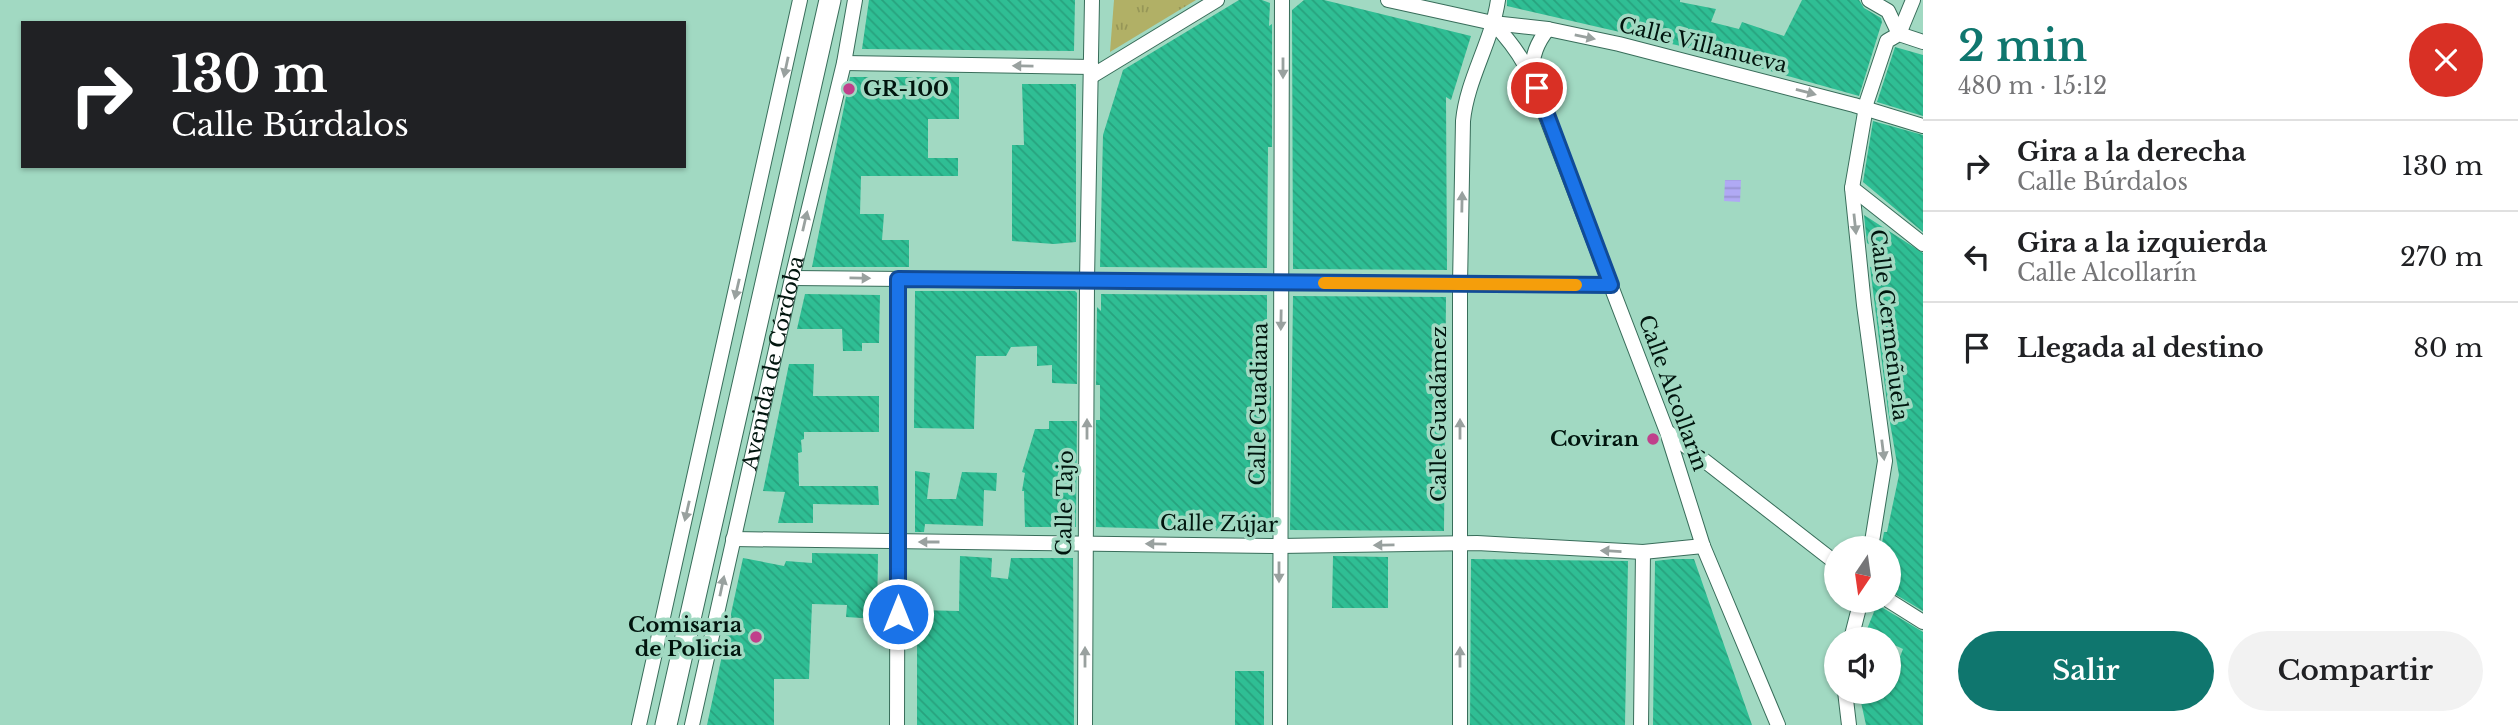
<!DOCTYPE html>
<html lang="es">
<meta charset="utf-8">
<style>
body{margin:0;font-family:"Libre Baskerville",serif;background:#f2f2f2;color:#202124;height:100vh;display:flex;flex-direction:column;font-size:26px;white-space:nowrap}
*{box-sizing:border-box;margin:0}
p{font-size:23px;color:#757577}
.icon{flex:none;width:38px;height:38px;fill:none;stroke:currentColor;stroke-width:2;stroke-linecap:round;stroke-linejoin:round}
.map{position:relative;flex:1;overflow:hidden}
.drawer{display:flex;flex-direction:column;background:#fff;width:595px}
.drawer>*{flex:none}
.hud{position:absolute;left:21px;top:21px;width:665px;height:147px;border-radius:0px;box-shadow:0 2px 5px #0004;background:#202124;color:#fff;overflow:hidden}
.needle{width:46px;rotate:193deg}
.controls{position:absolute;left:1824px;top:536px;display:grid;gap:14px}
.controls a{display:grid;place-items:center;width:77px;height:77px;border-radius:50%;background:#fff;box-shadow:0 2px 5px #0004;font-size:35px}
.pin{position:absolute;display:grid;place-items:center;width:60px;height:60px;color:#fff;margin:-30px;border:4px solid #fff;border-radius:50%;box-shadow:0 2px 7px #0007}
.me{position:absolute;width:77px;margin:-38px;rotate:0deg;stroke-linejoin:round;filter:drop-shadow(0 0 5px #0008)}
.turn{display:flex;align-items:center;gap:24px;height:147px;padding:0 35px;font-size:32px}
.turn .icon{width:91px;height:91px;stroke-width:2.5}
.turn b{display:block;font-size:49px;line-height:60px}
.round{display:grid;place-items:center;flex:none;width:74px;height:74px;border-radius:37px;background:#f2f2f2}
.overview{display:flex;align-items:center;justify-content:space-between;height:119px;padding:0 35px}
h1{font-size:42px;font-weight:600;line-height:52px;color:#0f766e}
.cta{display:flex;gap:14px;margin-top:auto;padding:14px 35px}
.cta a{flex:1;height:80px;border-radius:42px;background:#0f766e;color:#fff;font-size:28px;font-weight:600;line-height:80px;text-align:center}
.cta a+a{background:#f2f2f2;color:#202124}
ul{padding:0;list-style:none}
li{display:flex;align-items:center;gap:21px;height:91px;padding:0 35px;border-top:2px solid #e0e0e0}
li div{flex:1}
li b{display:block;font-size:26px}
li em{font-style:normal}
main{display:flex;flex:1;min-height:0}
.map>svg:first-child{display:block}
.grass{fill:url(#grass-tufts)}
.water{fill:url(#water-rules)}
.building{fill:url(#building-back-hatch)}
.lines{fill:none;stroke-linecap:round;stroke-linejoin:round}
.street-casing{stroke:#386d5a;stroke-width:16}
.secondary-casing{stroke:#386d5a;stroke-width:23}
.street{stroke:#fff;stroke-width:14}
.secondary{stroke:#fff;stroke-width:21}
.oneway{fill:#99a19f}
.route-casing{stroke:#114b97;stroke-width:18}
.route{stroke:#1a73e8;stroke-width:12}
.slow{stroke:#f59e0b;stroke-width:12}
.poi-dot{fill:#c0408b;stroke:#a1d9c2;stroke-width:2.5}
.labels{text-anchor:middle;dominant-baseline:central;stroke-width:7;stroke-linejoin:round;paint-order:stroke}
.street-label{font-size:21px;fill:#01150e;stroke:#a1d9c2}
.poi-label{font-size:21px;font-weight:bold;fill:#01150e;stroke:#a1d9c2;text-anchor:end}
</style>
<main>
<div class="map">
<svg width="1923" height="725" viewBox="0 0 1923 725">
<defs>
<pattern id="grass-tufts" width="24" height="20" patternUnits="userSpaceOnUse" patternTransform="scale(1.75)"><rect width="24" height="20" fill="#b1b066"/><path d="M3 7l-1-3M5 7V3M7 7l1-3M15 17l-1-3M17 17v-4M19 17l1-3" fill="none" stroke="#969657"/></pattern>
<pattern id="water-rules" width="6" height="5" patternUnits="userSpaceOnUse" patternTransform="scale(1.75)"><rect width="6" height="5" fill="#b0a9f4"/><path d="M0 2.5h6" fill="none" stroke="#9691d0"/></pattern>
<pattern id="building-back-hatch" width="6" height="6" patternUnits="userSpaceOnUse" patternTransform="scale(1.75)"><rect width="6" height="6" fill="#2fbe94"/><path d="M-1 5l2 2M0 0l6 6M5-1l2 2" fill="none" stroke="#28a27e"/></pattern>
</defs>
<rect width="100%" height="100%" fill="#a1d9c2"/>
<path class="grass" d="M 1114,0 L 1196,0 L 1110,52 Z"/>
<path class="water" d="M 1725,180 L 1741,180 L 1740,202 L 1724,201 Z"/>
<path class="building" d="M 869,0 L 1075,0 L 1074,51 L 862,49 Z
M 1239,0 L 1262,0 L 1270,3 L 1269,26 L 1272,24 L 1272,147 L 1268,147 L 1267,268 L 1100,267 L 1103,135 L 1123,70 Z
M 1304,0 L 1324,0 L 1471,36 L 1451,100 L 1446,97 L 1447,270 L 1293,269 L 1292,10 Z
M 1507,0 L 1680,0 L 1680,2 L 1716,9 L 1711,22 L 1739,29 L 1742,22 L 1784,36 L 1802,0 L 1859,0 L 1864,8 L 1881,18 L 1882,22 L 1859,96 L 1685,47 L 1507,6 Z
M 1895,47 L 1923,55 L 1923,116 L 1877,102 Z
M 850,77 L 959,77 L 959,119 L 928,119 L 928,158 L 958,158 L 958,176 L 861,176 L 860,214 L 884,214 L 882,240 L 909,240 L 909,267 L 812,267 Z
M 1022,84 L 1076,84 L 1076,242 L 1054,244 L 1012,241 L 1012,145 L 1024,145 Z
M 1873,121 L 1923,135 L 1923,232 L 1863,182 Z
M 1864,215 L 1923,253 L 1923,611 L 1888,590 L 1888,548 L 1881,548 L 1884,532 L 1887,532 L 1899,475 L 1888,411 L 1870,267 L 1896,263 L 1867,243 Z
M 915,291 L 1075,291 L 1077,293 L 1077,384 L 1052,383 L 1052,365 L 1037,366 L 1037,346 L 1011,347 L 1006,356 L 976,356 L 974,429 L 914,428 Z
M 805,294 L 880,295 L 879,343 L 862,343 L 862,351 L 843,351 L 842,329 L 797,329 Z
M 1101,294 L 1267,295 L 1267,386 L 1271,386 L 1271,530 L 1266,530 L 1266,532 L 1096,527 L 1096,420 L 1100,420 L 1100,385 L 1096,385 L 1097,307 L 1101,311 Z
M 1293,296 L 1446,297 L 1444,531 L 1290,530 Z
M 789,364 L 814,364 L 813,396 L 879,396 L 879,432 L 804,432 L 804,439 L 801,440 L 802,452 L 798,453 L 799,486 L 878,486 L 879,505 L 813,504 L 813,523 L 778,523 L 785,492 L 763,491 Z
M 1049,421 L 1077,421 L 1076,527 L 1025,527 L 1024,491 L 1022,491 L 1025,473 L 1022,472 L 1035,429 L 1049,429 Z
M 915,471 L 930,473 L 927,499 L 956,499 L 962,472 L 997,473 L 996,491 L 984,490 L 983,526 L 925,524 L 924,532 L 915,532 Z
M 812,553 L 878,554 L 877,619 L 846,617 L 847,605 L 812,604 L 809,679 L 774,679 L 774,725 L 707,725 L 743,558 L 784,566 L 786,561 L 812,563 Z
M 960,556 L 992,558 L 991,577 L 1008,579 L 1011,558 L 1073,558 L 1074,725 L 917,725 L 917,610 L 959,611 Z
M 1333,556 L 1388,557 L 1388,608 L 1332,608 Z
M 1471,559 L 1628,561 L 1625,725 L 1470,725 Z
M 1673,559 L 1694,559 L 1752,725 L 1653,725 L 1655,561 Z
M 1878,602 L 1883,608 L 1923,632 L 1923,725 L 1866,725 L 1859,693 L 1888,691 L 1888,671 L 1894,672 L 1903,649 L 1888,642 L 1888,639 L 1863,639 Z
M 1235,671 L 1264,671 L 1264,725 L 1235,725 Z"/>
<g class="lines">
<defs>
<g id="street">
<path d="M 1388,0 L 1493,23 L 1548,29 L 1619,44 L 1854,105 L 1923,126"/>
<path d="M 1869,0 L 1888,11 L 1899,34"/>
<path d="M 1493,23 C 1521,52 1533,76 1545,114 L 1667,432 L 1703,546 L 1778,725"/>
<path d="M 1899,34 L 1913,0"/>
<path d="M 844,63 L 1092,67"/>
<path d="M 1531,74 C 1533,55 1536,44 1548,29"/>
<path d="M 1092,76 L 1217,0"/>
<path d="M 1852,188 L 1923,244"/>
<path d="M 792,278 L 1611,285"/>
<path d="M 1669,433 L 1836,563"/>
<path d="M 733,539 L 1279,546 L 1477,543 L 1643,552 L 1703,546"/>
<path d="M 1871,548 L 1885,461 L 1864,305 L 1852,188 L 1867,101 L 1887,41 L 1899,34 L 1923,42"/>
<path d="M 1888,600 L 1923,622"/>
<path d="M 1851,639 L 1861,600"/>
<path d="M 1845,691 L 1849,725"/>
<path d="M 639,725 L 800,0"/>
<path id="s1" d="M 692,725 L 792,278 L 844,63 L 855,0"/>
<path d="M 897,725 L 898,279"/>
<path d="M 1085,725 L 1087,281 L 1092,0"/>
<path d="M 1280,725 L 1282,0"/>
<path d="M 1460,725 L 1460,285 L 1463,121 C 1467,79 1492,42 1498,0"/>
<path d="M 1641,725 L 1643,552"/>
</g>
<path id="secondary" d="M 666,725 L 830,0"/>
</defs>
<use href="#street" class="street-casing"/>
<use href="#secondary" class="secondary-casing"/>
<use href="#street" class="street"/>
<use href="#secondary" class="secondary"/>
</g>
<defs><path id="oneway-solid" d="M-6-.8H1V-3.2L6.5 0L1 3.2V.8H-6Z" transform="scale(1.75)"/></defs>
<g class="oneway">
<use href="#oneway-solid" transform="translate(1585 37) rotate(12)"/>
<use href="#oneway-solid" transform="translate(1023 66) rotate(-179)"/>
<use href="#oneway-solid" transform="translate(786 67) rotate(102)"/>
<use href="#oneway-solid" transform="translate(1283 68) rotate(90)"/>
<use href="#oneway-solid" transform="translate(1806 92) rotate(15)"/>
<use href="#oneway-solid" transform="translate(1462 202) rotate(-89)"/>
<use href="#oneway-solid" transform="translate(805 221) rotate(-77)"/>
<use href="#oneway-solid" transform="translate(1855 224) rotate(84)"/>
<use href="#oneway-solid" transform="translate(860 278) rotate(1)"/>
<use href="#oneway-solid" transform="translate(737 289) rotate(103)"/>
<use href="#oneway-solid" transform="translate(1281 320) rotate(91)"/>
<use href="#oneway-solid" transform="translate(1087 429) rotate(-90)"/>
<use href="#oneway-solid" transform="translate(1460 429) rotate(-90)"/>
<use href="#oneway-solid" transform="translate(1883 450) rotate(83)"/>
<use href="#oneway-solid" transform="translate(687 511) rotate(103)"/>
<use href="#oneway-solid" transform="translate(929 542) rotate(-180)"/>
<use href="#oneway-solid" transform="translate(1156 544) rotate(-179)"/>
<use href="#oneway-solid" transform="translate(1384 545) rotate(179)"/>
<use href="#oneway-solid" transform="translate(1611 551) rotate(-177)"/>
<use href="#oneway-solid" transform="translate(1279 572) rotate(90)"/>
<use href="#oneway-solid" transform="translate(722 586) rotate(-78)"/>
<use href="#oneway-solid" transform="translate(1085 657) rotate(-90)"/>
<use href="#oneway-solid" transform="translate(1460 657) rotate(-90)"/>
</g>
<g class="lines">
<defs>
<path id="route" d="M 898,614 L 898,279 L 1611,285 L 1537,88"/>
</defs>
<use href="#route" class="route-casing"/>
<use href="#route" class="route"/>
<path class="slow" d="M 1324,283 L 1576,285"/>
</g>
<g class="poi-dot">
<circle cx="849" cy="89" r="7"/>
<circle cx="1653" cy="439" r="7"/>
<circle cx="756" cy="637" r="7"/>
</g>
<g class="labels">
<g class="street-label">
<text transform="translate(1703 45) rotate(14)">Calle Villanueva</text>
<text transform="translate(1889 325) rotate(83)">Calle Cermeñuela</text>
<text stroke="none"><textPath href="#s1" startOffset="371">Avenida de Córdoba</textPath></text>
<text transform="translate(1673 393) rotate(70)">Calle Alcollarín</text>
<text transform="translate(1259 404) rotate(-89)">Calle Guadiana</text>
<text transform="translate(1439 414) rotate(-90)">Calle Guadámez</text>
<text transform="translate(1065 503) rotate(-89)">Calle Tajo</text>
<text transform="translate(1219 524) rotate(1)">Calle Zújar</text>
</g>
<g class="poi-label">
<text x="863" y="89" text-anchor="start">GR-100</text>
<text x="1639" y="439">Coviran</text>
<text x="742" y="625">Comisaria<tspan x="742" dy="24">de Policia</tspan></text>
</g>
</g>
</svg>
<div class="controls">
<a><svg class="needle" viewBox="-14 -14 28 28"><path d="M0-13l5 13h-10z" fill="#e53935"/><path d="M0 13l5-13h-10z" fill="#757577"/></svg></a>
<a><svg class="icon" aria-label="sound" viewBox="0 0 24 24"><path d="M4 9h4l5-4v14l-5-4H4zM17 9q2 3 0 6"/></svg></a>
</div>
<div class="pin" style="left:1537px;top:88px;background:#d93025"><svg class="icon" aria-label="arrive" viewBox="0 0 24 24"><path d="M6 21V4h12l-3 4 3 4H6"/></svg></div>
<svg class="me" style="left:898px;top:614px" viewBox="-20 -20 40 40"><circle r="17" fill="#1a73e8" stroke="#fff" stroke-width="3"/><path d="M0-11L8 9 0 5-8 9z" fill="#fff"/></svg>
<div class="hud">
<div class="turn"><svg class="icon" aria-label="right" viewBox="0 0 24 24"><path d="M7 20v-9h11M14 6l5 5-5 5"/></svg><div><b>130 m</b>Calle Búrdalos</div></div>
</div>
</div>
<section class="drawer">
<div class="overview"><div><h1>2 min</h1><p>480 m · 15:12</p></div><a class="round" style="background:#d93025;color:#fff"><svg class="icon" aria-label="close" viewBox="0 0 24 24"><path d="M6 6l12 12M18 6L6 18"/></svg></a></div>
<ul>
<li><svg class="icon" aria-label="right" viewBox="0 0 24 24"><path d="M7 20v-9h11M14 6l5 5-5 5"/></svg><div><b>Gira a la derecha</b><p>Calle Búrdalos</p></div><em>130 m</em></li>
<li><svg class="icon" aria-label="left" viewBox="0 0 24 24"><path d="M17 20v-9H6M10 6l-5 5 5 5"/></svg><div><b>Gira a la izquierda</b><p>Calle Alcollarín</p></div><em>270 m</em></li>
<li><svg class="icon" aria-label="arrive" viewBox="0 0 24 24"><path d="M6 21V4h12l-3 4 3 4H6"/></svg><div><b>Llegada al destino</b></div><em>80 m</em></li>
</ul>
<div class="cta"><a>Salir</a><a>Compartir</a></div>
</section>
</main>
